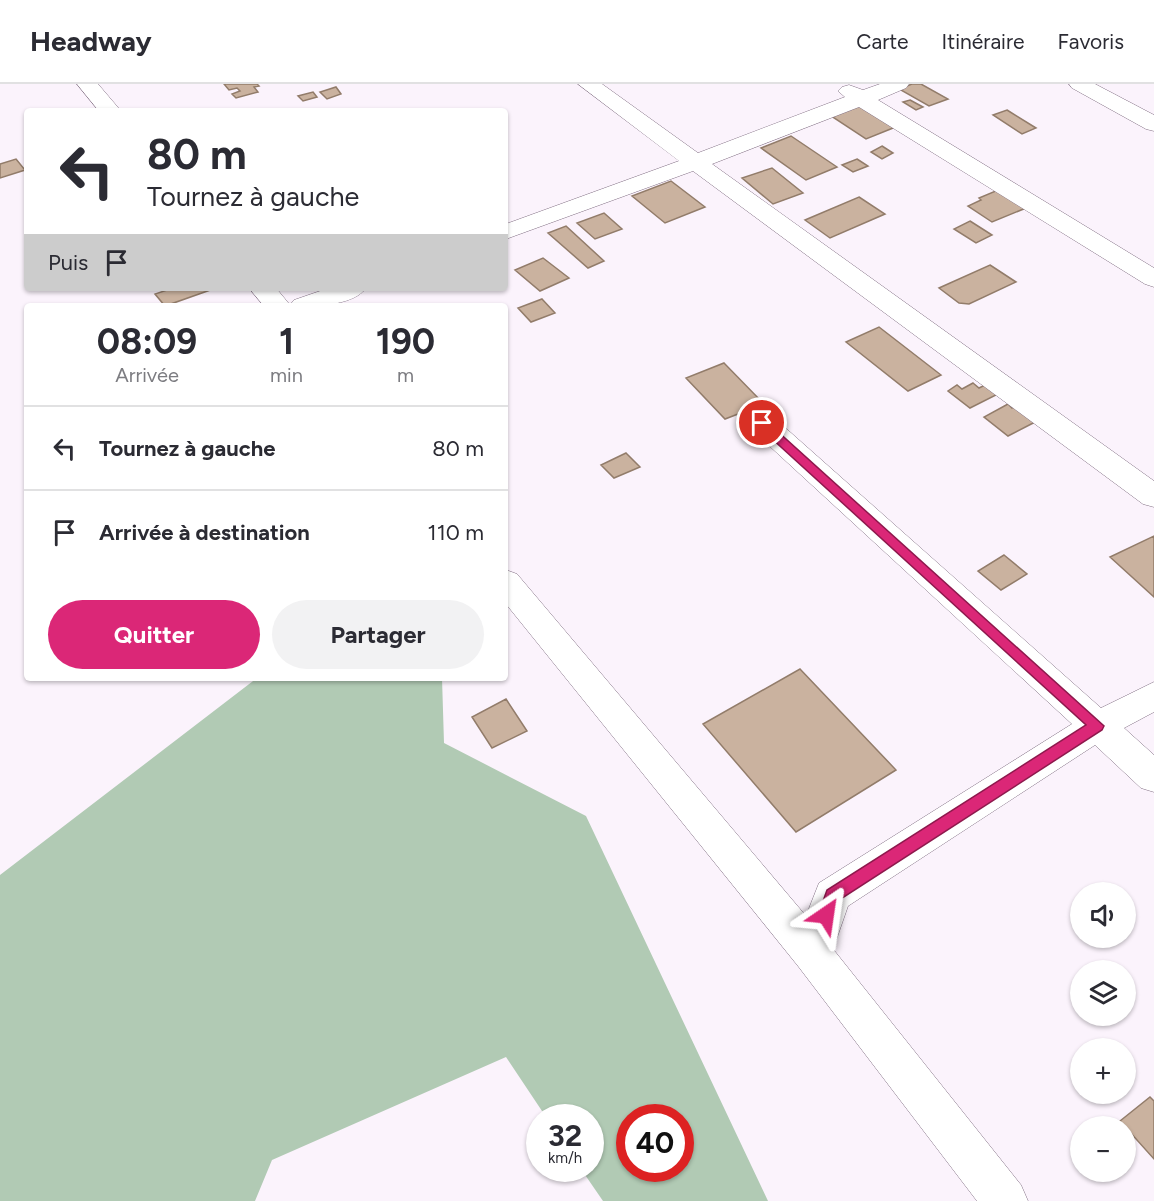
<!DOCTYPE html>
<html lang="fr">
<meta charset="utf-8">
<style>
body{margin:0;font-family:Figtree,sans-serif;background:#f2f2f3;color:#2b2b33;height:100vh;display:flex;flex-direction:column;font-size:22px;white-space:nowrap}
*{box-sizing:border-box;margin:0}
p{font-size:20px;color:#7c7c81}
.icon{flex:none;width:33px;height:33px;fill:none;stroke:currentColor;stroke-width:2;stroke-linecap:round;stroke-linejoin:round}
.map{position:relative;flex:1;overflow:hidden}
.side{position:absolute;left:24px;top:219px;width:484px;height:378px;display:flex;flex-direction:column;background:#fff;border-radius:6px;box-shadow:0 2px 4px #0004}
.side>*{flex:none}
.top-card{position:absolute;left:24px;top:24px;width:484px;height:183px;border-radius:6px;box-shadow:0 2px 4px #0004;background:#fff;color:#2b2b33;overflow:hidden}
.tools{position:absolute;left:1070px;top:798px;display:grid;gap:12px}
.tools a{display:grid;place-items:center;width:66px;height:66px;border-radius:50%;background:#fff;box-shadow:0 2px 4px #0004;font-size:30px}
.speed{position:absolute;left:526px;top:1020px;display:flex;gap:12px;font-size:30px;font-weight:700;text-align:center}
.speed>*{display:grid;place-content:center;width:78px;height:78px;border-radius:50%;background:#fff;box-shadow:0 2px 4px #0004;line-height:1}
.speed small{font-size:15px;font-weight:400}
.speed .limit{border:9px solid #d22;background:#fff;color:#111}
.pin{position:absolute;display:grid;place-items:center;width:51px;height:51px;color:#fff;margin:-26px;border:3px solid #fff;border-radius:50%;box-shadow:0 2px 6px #0007}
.me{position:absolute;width:66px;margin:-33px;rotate:32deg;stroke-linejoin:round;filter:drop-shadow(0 0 4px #0008)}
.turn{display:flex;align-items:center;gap:21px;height:126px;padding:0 24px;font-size:27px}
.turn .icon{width:78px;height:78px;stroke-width:2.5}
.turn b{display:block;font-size:42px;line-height:51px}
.then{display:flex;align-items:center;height:57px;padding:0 24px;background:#0003;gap:12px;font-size:22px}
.eta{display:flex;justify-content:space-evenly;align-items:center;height:102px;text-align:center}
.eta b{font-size:36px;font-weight:700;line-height:42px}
.button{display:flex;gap:12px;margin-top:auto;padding:12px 24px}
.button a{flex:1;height:69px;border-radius:36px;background:#db2777;color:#fff;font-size:24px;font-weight:700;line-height:69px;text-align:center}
.button a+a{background:#f2f2f3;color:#2b2b33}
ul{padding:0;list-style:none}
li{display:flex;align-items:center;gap:18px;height:84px;padding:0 24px;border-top:2px solid #e1e1e2}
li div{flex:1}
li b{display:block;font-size:22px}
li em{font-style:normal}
header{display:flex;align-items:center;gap:36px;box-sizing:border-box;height:84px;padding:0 30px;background:#fff;border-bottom:2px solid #e1e1e2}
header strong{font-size:28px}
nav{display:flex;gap:33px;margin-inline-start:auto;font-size:21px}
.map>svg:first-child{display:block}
.green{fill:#b1cab4;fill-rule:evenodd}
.building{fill:#cab29f;stroke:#927c6a;stroke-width:1.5}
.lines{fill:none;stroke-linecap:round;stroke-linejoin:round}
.minor-casing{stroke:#816f83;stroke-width:1}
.minor{fill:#fff;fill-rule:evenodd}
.route{fill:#db2777;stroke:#8e194d;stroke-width:1.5}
</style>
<header>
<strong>Headway</strong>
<nav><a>Carte</a><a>Itinéraire</a><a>Favoris</a></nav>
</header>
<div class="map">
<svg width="1154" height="1117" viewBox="0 0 1154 1117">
<rect width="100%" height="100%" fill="#fbf3fc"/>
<path class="green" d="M 257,594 L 442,594 L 444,659 L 586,732 L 768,1117 L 603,1117 L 581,1085 L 591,1084 L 591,1034 L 546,1033 L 506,973 L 272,1076 L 255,1117 L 0,1117 L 0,791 ZM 630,1034 L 681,1034 L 681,1084 L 630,1084 Z"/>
<path class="building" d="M 224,0 L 257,0 L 259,2 L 254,3 L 258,8 L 236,14 L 232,10 L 240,7 L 237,4 L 229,6 Z
M 912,0 L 921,0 L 948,15 L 929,22 L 899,5 Z
M 336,3 L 341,10 L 327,15 L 320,8 Z
M 313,8 L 317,13 L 303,17 L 298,12 Z
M 910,16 L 923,23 L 916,26 L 903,18 Z
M 859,18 L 898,42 L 866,55 L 828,30 Z
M 1007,26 L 1036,44 L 1022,50 L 993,31 Z
M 791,52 L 837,83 L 806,96 L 761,64 Z
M 882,62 L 893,69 L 882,75 L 871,68 Z
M 16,75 L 25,86 L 0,94 L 0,80 Z
M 857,75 L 868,82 L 853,88 L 842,81 Z
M 772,84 L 803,109 L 773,120 L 742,94 Z
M 671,97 L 705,123 L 665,139 L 632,112 Z
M 998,106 L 1026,124 L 992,138 L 968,122 L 981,116 L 979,114 Z
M 859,113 L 885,130 L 830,154 L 805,136 Z
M 604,129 L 622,145 L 595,155 L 577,139 Z
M 970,137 L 992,151 L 976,159 L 954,145 Z
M 566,142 L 604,177 L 588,184 L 548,149 Z
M 543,174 L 569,194 L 540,207 L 515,186 Z
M 990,181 L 1016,198 L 969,220 L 959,219 L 939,204 Z
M 173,204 L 216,204 L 165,222 L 155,210 Z
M 542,215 L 555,229 L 531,238 L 518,224 Z
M 879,243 L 941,291 L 908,307 L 846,258 Z
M 724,279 L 764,320 L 725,335 L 686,294 Z
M 973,299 L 979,304 L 989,299 L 1002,308 L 970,324 L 948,307 L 957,301 L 962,305 Z
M 1008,320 L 1012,324 L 1019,320 L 1039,336 L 1008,352 L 984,333 Z
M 626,369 L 640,383 L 614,394 L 601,381 Z
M 1154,452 L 1154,513 L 1110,473 Z
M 1004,471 L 1027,490 L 1001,506 L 978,487 Z
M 800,585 L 896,686 L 796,748 L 703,640 Z
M 506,615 L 527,647 L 492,664 L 472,633 Z
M 1150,1013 L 1154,1017 L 1154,1075 L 1120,1037 Z"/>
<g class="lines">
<defs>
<path id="minor" d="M 77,0 L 98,0 L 121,27 L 99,27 Z
M 578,0 L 602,0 L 698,69 L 845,13 L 838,7 L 842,3 L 849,1 L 863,6 L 880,0 L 909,0 L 906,4 L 878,16 L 1154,184 L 1154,203 L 1145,200 L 859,23 L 712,80 L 1154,397 L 1154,423 L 1143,420 L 693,87 L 506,155 L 506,140 L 679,77 Z
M 1069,0 L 1095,0 L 1154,31 L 1154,47 L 1146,45 L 1072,4 Z
M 249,204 L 276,204 L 290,221 L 294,216 L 329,204 L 366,204 C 350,227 289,222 264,222 Z
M 762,329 L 772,332 L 1101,624 L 1154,598 L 1154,628 L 1124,644 L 1154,671 L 1154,708 L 1141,704 L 1095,661 L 848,822 L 833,865 L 1021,1101 L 1028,1117 L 977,1117 L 798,882 L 506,520 L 506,486 L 517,490 L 806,832 L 819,799 L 1072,640 L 752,346 L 748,339 L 752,332 Z"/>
</defs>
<use href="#minor" class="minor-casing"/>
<use href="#minor" class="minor"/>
</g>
<path class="route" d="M 762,336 L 766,337 L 1104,642 L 1102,646 L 839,816 L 832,836 L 826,838 L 820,836 L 818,831 L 827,806 L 1086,641 L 758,342 L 756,339 Z"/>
</svg>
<div class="tools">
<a><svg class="icon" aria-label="sound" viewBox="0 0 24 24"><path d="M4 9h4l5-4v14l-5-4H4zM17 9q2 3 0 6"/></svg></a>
<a><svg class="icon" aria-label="layers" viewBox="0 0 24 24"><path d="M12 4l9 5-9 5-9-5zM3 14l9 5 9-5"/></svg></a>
<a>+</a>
<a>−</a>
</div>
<div class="speed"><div>32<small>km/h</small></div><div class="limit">40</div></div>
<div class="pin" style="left:762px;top:339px;background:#d93025"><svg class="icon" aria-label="arrive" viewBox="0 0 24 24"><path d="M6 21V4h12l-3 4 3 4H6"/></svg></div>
<svg class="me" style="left:826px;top:831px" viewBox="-20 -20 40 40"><path d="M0-17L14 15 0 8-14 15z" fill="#db2777" stroke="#fff" stroke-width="4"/></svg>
<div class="top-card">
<div class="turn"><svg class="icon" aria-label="left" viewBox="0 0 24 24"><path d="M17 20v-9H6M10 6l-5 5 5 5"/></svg><div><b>80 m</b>Tournez à gauche</div></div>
<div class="then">Puis<svg class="icon" aria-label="arrive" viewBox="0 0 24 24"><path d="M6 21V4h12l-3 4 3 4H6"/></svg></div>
</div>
<section class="side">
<div class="eta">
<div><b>08:09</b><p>Arrivée</p></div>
<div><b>1</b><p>min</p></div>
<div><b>190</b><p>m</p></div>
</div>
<ul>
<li><svg class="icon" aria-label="left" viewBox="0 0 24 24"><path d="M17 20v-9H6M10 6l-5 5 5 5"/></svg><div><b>Tournez à gauche</b></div><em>80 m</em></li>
<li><svg class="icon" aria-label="arrive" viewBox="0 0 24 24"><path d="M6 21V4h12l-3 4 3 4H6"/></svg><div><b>Arrivée à destination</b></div><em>110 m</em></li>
</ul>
<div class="button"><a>Quitter</a><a>Partager</a></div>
</section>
</div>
